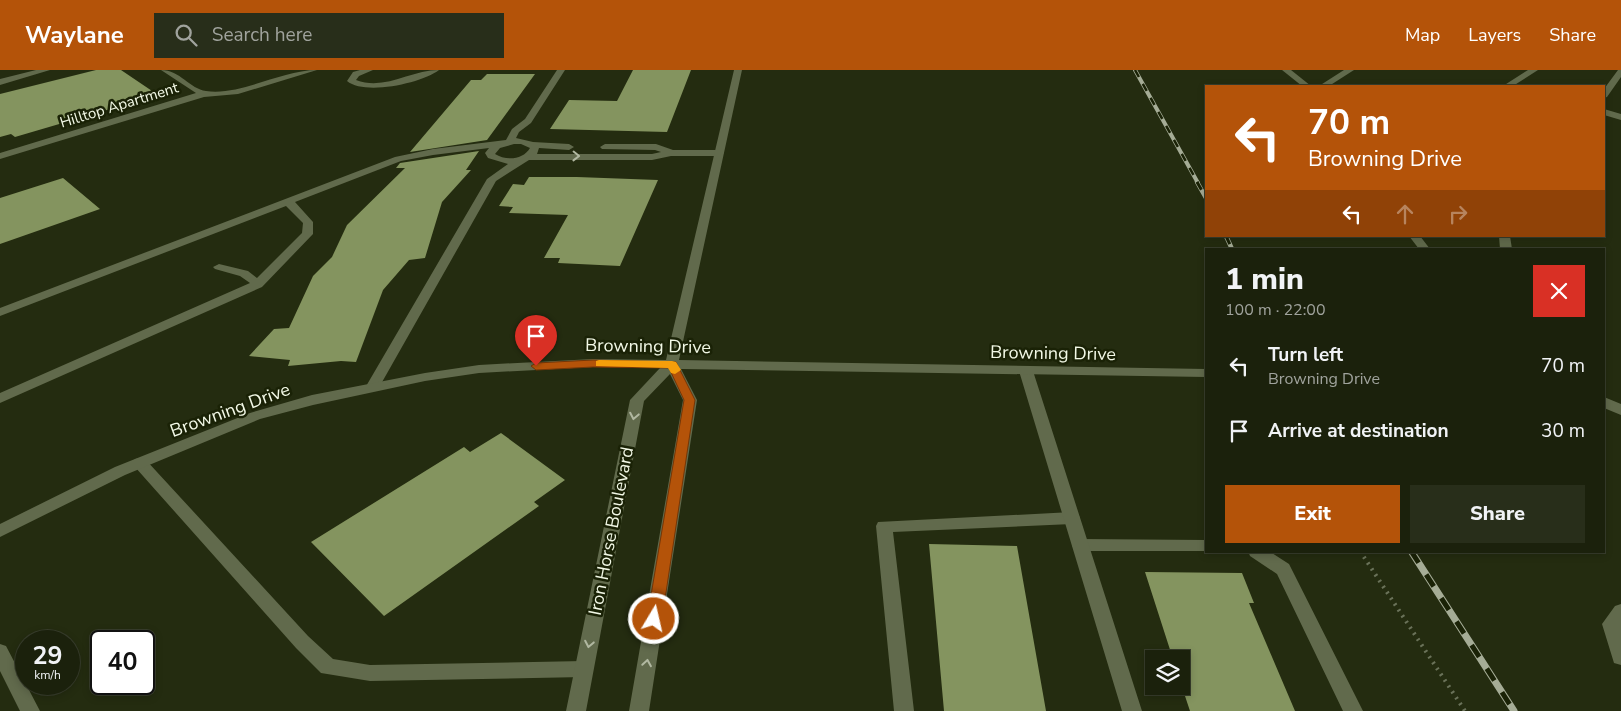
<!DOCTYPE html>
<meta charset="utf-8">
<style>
body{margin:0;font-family:"Nunito Sans",sans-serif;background:#282e1a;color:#f1f3f6;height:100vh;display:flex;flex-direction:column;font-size:19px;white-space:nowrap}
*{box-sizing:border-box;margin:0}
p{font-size:16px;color:#a0a39d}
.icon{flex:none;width:28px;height:28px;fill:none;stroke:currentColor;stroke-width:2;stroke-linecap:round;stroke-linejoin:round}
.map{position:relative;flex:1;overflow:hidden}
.sheet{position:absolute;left:1205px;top:178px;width:400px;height:305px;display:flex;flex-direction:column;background:#1b210c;border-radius:0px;box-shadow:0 2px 8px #0003,0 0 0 1px #393e2d}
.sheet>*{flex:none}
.guide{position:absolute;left:1205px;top:15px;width:400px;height:152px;border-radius:0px;box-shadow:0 2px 8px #0003,0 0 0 1px #393e2d;background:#b45309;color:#fff;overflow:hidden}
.controls{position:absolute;left:1145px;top:580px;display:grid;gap:10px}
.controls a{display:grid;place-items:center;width:45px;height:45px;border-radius:0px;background:#1b210c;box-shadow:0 2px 8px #0003,0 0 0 1px #393e2d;font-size:25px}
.speed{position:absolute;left:15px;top:560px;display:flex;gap:10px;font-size:25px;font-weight:700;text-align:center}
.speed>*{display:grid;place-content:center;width:65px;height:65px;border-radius:50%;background:#1b210c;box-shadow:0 2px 8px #0003,0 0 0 1px #393e2d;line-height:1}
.speed small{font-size:12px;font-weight:400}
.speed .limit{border:2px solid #111;border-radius:8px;background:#fff;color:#111}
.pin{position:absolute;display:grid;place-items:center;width:42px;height:42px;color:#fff;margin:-51px -21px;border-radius:50% 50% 50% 0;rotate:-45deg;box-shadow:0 0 5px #0007}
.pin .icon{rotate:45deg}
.me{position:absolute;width:55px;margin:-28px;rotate:9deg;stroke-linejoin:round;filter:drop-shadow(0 0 4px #0008)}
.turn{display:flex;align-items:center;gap:18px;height:105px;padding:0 20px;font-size:22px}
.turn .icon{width:65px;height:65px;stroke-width:2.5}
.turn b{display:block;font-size:35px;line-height:42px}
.lanes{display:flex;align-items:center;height:48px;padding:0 20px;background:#0003;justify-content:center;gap:25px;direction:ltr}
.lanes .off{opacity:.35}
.round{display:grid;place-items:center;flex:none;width:52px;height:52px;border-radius:0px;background:#282e1a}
.summary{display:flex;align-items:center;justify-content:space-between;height:85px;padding:0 20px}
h1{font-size:30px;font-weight:800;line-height:38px}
.button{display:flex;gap:10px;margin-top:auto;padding:10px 20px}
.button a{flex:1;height:58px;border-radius:0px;background:#b45309;color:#fff;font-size:20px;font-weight:800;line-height:58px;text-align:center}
.button a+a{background:#282e1a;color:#f1f3f6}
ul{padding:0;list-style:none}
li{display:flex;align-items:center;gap:15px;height:65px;padding:0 20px}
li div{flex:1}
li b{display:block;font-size:19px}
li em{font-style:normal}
header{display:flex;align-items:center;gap:30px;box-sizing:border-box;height:70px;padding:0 25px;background:#b45309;color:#fff}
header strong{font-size:24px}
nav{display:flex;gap:28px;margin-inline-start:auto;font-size:18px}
.search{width:350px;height:45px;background:#282e1a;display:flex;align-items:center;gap:12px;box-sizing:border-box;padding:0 18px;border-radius:0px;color:#a0a39d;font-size:19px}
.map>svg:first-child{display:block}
.building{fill:#84945f}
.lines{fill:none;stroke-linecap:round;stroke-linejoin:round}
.path{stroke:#6a7259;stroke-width:4;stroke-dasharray:2 5;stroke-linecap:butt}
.service{fill:#616a4c;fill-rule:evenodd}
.minor{fill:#616a4c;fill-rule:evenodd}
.tertiary{fill:#616a4c;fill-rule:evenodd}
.rail-far2-casing{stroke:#a5ac96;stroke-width:4}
.rail-far1-casing{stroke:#a5ac96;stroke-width:4.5}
.rail-casing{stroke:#a5ac96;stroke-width:7}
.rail-far2{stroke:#1a2206;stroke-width:2.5;stroke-dasharray:8;stroke-linecap:butt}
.rail-far1{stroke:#1a2206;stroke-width:3;stroke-dasharray:9;stroke-linecap:butt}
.rail{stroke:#1a2206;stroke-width:5;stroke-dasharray:14;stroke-linecap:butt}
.oneway{stroke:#b1b8a1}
.route{fill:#b45309;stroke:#753606}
.slow{fill:#f59e0b}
.labels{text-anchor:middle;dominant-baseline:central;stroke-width:5;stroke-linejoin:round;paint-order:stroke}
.far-street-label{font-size:15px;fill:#f2f8e6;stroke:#1a2206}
.street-label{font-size:18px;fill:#f2f8e6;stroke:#1a2206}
</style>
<header>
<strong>Waylane</strong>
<div class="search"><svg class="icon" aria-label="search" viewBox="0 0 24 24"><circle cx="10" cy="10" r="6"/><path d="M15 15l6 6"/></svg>Search here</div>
<nav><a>Map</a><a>Layers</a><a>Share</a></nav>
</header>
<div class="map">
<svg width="1621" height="641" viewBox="0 0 1621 641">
<rect width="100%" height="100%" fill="#242c10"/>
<path class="building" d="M 96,0 L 121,0 L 158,25 L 15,67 L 11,64 L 0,67 L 0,24 Z
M 633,0 L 691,0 L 667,62 L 550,59 L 569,30 L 617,31 Z
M 487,4 L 535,4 L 487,70 L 410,82 L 471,10 L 481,10 Z
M 479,81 L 466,100 L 471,100 L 442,132 L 425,188 L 409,190 L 383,220 L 356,292 L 341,291 L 288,296 L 290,290 L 249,286 L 274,259 L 289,258 L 313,206 L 332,187 L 347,155 L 405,98 L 396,98 L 400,93 Z
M 529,107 L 577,107 L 658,110 L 620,196 L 558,193 L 560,188 L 544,188 L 568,145 L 509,143 L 513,137 L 499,136 L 513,114 L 524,115 Z
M 63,108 L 100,139 L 0,174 L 0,128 Z
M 501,363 L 565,410 L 534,432 L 539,436 L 384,546 L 311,472 L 464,377 L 470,382 Z
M 929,474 L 1017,476 L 1046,641 L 944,641 Z
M 1145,502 L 1242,503 L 1254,533 L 1249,533 L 1295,641 L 1190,641 L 1181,614 L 1181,589 L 1173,589 Z"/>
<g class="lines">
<path class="path" d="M 1360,481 L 1465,641"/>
<path class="service" d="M 36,0 L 50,0 L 0,15 L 0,9 Z
M 161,0 C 180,0 190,19 206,21 C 241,26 281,0 317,0 L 238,24 L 204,27 L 0,89 L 0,83 L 196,23 Z
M 360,0 L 373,0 L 359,6 L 356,10 C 385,21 410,0 439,0 C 422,13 365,26 347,11 L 353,2 Z
M 557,0 L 565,0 L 531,53 L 519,62 L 516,68 L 533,72 L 569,74 L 574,77 L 569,80 L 539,78 L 537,84 L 652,84 L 661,82 L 655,80 L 602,79 L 600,77 L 605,74 L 656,74 L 673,80 L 719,80 L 724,83 L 719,86 L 671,86 L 652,90 L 529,90 L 496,111 L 377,321 L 367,321 L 365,318 L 487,109 L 508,94 L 488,88 L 485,83 L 489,78 L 433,85 L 401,91 L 295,132 L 313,152 L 313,164 L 262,217 L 0,333 L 0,323 L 250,213 L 240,206 L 215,199 L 213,197 L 219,194 L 248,201 L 257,208 L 302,163 L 303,153 L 286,136 L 0,246 L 0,238 L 395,87 L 433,79 L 506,70 L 512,59 L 525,49 ZM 514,74 L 521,74 L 530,78 C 523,90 506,91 495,84 L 500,78 Z
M 1282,0 L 1291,0 L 1311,16 L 1302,16 Z
M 1344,0 L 1354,0 L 1329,16 L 1319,16 Z
M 1528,0 L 1538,0 L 1513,16 L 1503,16 Z
M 1409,166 L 1420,166 L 1430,179 L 1419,179 Z
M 140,388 L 145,389 L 308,566 L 333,589 L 370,595 L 584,591 L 591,593 L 593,599 L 591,605 L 584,607 L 370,611 L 321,603 L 296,578 L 135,397 L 132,393 L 135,389 Z
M 1072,442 L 1078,444 L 1080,448 L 1078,452 L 1072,454 L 893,462 L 914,641 L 894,641 L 876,456 L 878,452 Z
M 1080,469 L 1206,470 L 1206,481 L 1210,481 L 1080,481 L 1074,480 L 1072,475 L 1074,470 Z
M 1248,481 L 1269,481 L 1289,494 L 1363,641 L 1343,641 L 1277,504 L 1250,486 Z
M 1621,534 L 1621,595 L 1614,593 L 1602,554 L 1615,536 Z
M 0,574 L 6,576 L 40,641 L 20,641 L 0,601 Z"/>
<path class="minor" d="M 1604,39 L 1621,44 L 1621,50 L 1604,45 Z
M 1026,297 L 1033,301 L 1142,641 L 1122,641 L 1019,301 Z
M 1604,327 L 1621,334 L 1621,345 L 1604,338 Z"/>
<path class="tertiary" d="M 734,0 L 742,0 L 679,290 L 1206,299 L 1206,307 L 681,299 L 697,330 L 649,641 L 629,641 L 683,330 L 670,304 L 644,331 L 586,641 L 566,641 L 630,330 L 660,298 L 593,297 L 479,303 L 425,311 L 313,335 L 260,349 L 125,405 L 0,467 L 0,454 L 115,397 L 250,343 L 312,325 L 425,303 L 479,295 L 593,289 L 666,290 Z
M 1618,0 L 1621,0 L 1621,7 L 1607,27 L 1604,28 L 1604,19 Z
M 1499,166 L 1510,166 L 1512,179 L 1500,179 Z"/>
<defs>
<path id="rail-far2" d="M 1135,0 L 1198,113"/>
<path id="rail-far1" d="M 1197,112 L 1206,128
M 1226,166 L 1232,179"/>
<path id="rail" d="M 1411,481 L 1514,641"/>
</defs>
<use href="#rail-far2" class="rail-far2-casing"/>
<use href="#rail-far1" class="rail-far1-casing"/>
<use href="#rail" class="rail-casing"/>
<use href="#rail-far2" class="rail-far2"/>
<use href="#rail-far1" class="rail-far1"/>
<use href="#rail" class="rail"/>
</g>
<defs><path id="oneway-chevron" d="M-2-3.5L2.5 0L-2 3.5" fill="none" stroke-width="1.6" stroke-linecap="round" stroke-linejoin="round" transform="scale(1.25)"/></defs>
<g class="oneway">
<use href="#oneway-chevron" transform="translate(576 86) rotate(1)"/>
<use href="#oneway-chevron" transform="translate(634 346) rotate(101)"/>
<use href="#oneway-chevron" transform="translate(589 574) rotate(101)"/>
<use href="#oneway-chevron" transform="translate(647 593) rotate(-81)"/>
</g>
<path class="route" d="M 593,290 L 676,292 L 695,330 L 662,549 L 659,553 L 654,555 L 649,553 L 647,549 L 684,330 L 669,298 L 593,297 L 536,300 L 531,296 L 536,293 Z"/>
<path class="slow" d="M 599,290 L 672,291 L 676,292 L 681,300 L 675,304 L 671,303 L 668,298 L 596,296 L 596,291 Z"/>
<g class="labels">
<g class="far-street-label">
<text transform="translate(119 35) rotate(-17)">Hilltop Apartment</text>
</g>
<g class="street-label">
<text transform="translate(648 276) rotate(1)">Browning Drive</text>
<text transform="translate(1053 283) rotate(1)">Browning Drive</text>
<text transform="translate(230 340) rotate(-20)">Browning Drive</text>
<text transform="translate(611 461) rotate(-79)">Iron Horse Boulevard</text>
</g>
</g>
</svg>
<div class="controls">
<a><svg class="icon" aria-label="layers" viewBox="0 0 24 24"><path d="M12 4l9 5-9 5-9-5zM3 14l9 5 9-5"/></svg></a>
</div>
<div class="speed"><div>29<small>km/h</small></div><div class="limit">40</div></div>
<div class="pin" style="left:536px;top:296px;background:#d93025"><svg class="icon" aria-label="arrive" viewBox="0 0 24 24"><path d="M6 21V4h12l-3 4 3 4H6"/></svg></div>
<svg class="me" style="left:654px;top:549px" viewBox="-20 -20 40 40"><circle r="17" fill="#b45309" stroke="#fff" stroke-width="3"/><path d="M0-11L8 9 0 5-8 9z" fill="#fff"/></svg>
<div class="guide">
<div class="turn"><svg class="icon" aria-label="left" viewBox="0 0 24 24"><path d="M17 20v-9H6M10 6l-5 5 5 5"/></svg><div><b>70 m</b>Browning Drive</div></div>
<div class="lanes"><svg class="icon" aria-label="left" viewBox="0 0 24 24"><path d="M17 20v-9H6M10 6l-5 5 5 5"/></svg><svg class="icon off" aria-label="ahead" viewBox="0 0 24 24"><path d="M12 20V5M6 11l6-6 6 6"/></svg><svg class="icon off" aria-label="right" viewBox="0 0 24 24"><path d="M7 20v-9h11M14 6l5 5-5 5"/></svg></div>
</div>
<section class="sheet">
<div class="summary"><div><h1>1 min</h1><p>100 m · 22:00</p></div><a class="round" style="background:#d93025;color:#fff"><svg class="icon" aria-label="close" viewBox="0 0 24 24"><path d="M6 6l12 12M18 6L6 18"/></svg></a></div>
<ul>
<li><svg class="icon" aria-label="left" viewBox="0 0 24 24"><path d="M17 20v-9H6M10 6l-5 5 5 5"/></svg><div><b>Turn left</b><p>Browning Drive</p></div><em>70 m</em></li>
<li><svg class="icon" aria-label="arrive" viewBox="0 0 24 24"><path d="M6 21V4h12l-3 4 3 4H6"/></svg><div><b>Arrive at destination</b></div><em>30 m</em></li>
</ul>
<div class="button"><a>Exit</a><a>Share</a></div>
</section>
</div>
